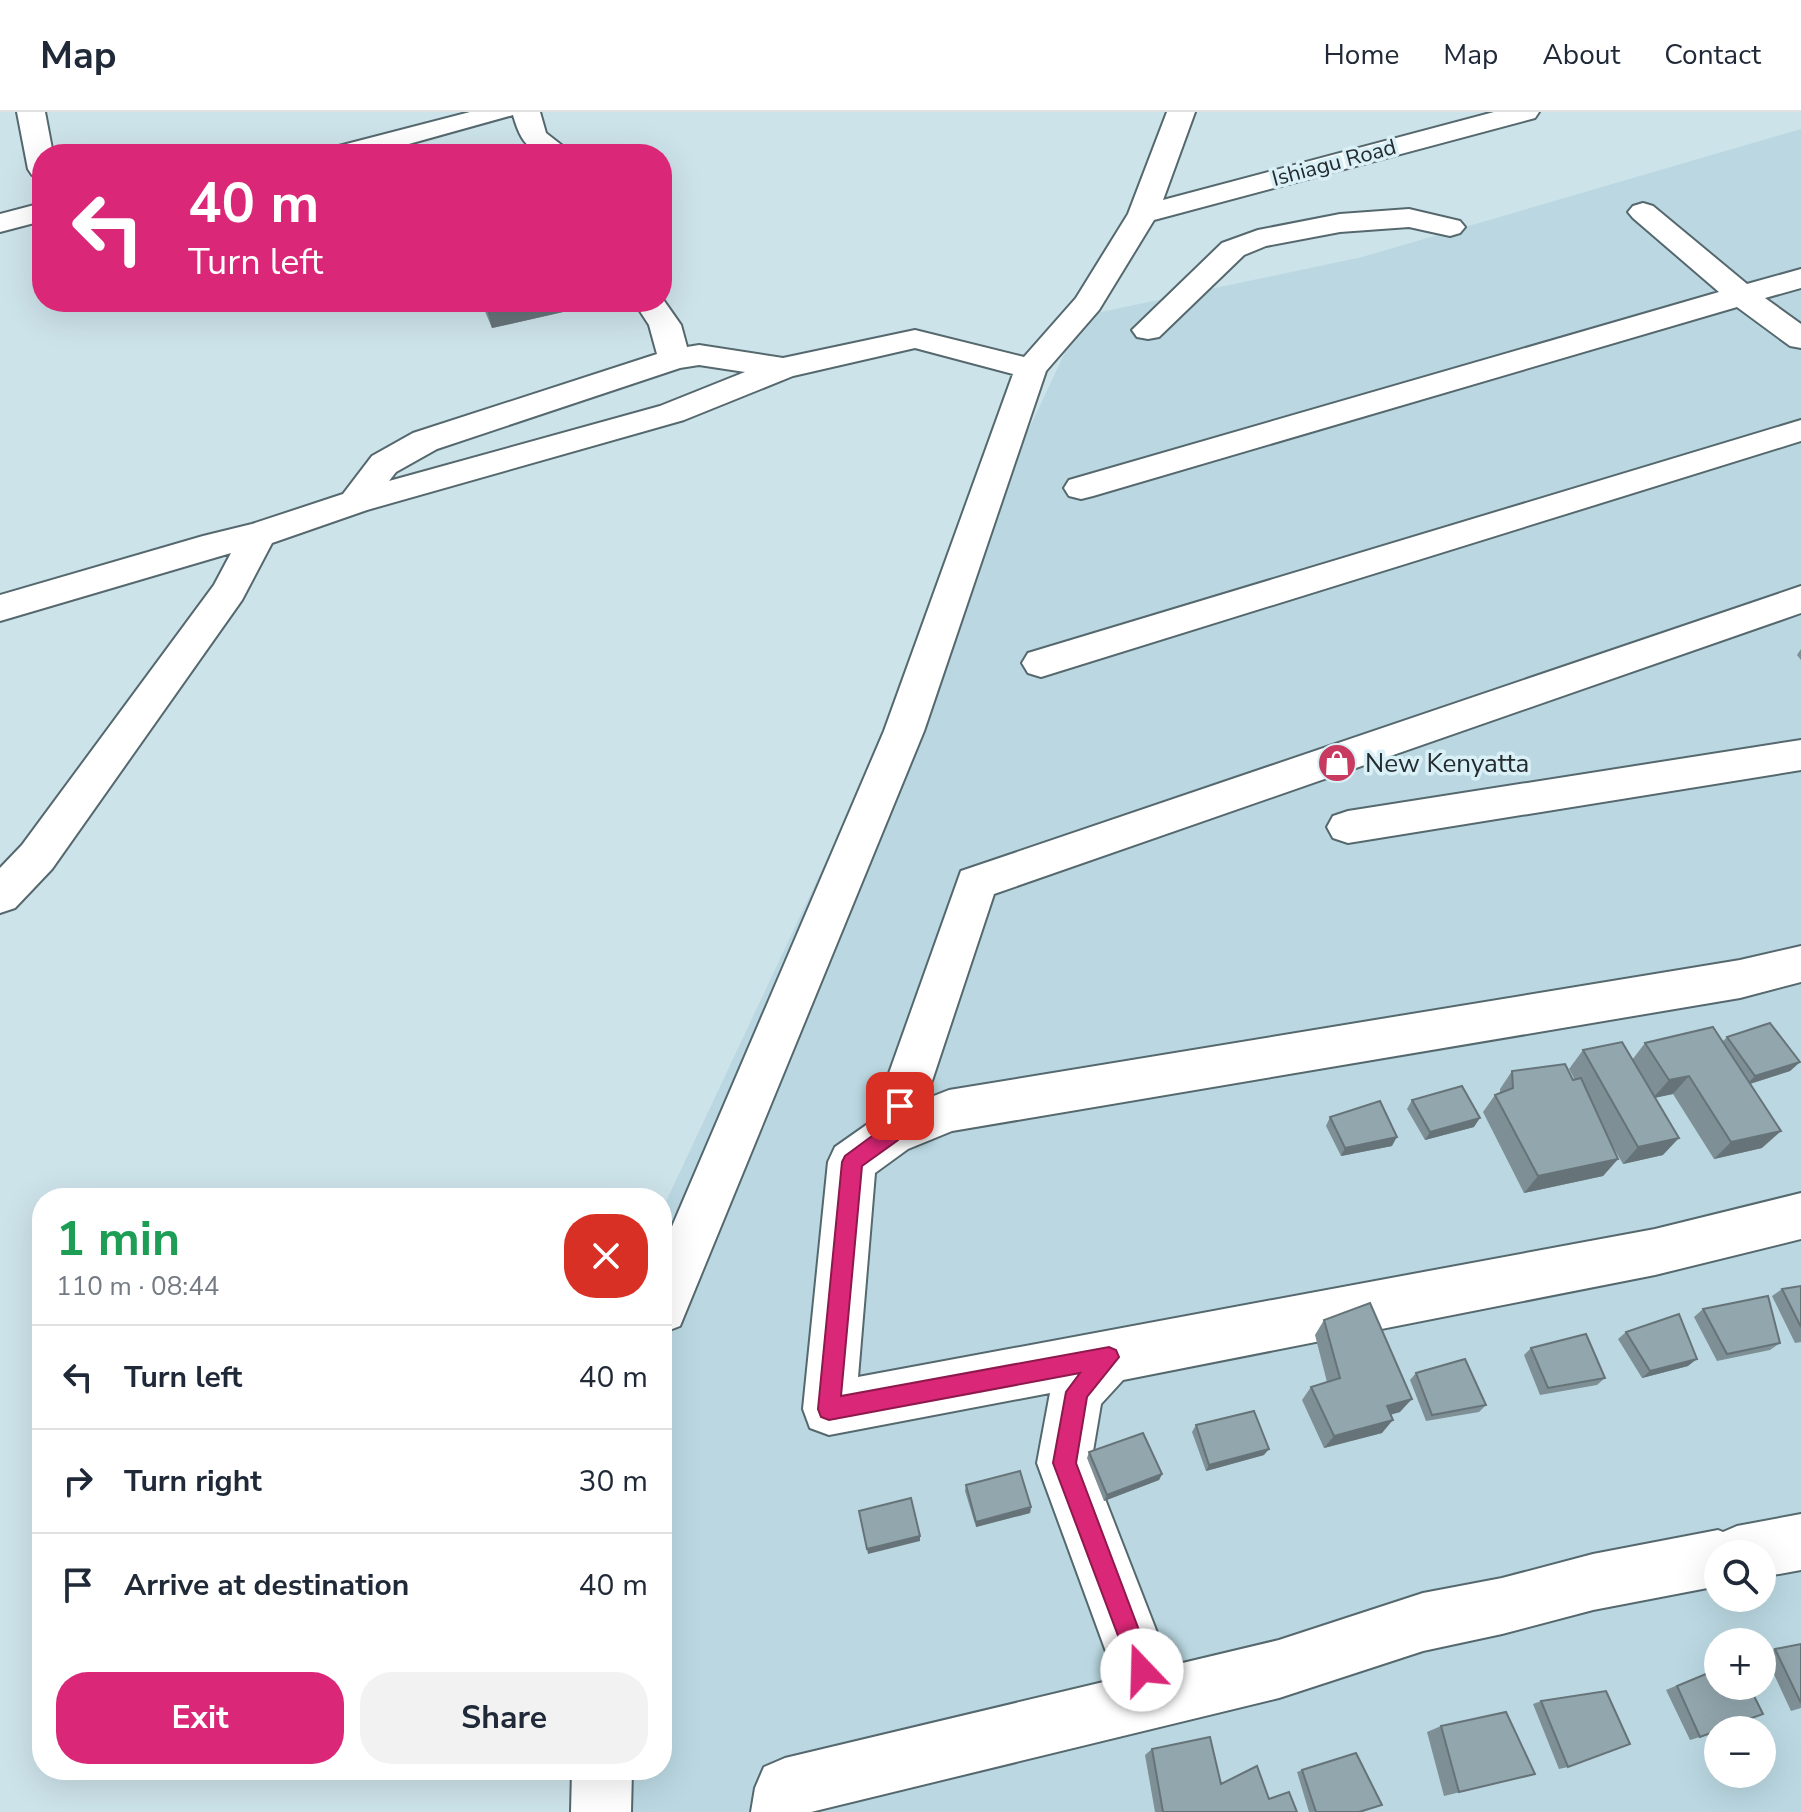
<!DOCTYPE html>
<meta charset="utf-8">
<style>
body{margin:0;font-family:"Nunito Sans",sans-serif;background:#f2f2f3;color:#1f2937;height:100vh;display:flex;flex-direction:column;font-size:30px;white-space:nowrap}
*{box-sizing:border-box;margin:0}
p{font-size:26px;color:#747a83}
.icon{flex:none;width:44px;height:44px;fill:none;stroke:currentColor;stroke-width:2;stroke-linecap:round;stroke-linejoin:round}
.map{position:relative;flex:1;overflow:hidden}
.panel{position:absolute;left:32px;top:1076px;width:640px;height:592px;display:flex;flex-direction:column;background:#fff;border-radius:32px;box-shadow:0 8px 32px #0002}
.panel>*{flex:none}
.hud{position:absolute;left:32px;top:32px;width:640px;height:168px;border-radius:32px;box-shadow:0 8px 32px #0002;background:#db2777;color:#fff;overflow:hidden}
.tools{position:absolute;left:1704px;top:1428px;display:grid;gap:16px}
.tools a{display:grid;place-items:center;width:72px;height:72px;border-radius:50%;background:#fff;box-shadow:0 8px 32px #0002;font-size:40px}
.pin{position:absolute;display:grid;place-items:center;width:68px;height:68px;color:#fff;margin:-34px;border-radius:16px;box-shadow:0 4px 12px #0006}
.me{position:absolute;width:88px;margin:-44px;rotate:339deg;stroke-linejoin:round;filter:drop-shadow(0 0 6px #0008)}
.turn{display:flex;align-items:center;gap:28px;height:168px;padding:0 24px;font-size:36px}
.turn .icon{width:104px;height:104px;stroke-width:2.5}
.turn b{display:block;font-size:56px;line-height:68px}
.round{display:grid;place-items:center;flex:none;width:84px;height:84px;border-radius:32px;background:#f2f2f3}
.head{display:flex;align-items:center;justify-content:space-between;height:136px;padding:0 24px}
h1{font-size:48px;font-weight:700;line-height:60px;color:#1e9e55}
.primary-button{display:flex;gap:16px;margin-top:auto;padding:16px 24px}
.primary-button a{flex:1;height:92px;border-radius:32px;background:#db2777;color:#fff;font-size:32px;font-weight:700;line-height:92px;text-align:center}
.primary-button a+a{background:#f2f2f3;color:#1f2937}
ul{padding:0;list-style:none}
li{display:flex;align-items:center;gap:24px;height:104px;padding:0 24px;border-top:2px solid #e0e1e3}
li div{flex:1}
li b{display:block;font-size:30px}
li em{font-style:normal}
header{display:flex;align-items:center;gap:48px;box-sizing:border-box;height:112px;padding:0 40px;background:#fff;border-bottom:2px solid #e0e1e3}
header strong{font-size:38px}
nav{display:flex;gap:44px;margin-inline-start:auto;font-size:28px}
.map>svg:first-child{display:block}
.built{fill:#bbd8e2;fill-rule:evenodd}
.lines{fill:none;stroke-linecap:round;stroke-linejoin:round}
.minor-casing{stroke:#55686e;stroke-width:4}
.minor{fill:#fff;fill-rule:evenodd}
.wall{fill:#7e8f95}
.shaded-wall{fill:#667479}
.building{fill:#92a6ad;stroke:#667479;stroke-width:2}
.route{fill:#db2777;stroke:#8e194d;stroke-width:2}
.labels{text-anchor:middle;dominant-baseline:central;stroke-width:7;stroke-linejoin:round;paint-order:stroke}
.far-street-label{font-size:22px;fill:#242c2f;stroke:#daf0f7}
.poi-label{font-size:26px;fill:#242c2f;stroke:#daf0f7;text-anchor:start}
</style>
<header>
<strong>Map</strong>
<nav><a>Home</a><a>Map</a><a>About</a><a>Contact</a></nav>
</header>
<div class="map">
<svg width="1801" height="1700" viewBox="0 0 1801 1700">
<rect width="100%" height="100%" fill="#cde3ea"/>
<path class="built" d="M 1801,17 L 1801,1700 L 580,1700 L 581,1658 L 662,1658 L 662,1098 L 1082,204 L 1362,145 ZM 1718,1442 L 1762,1442 L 1762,1486 L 1718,1486 ZM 1718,1530 L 1762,1530 L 1762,1574 L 1718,1574 ZM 1718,1618 L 1762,1618 L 1762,1662 L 1718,1662 Z"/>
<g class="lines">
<defs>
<path id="minor" d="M 17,0 L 45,0 L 53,42 L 42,42 L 42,65 L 32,63 L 28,57 Z
M 470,0 L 540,0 L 546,21 L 573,42 C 536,42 524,42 513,3 L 373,42 L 327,42 L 331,36 Z
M 1167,0 L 1195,0 L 1163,88 L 1494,0 L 1539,0 L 1535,6 L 1154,108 L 1099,198 L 1046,259 L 924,619 L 680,1214 L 662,1221 L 662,1138 L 884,619 L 1013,262 L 915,236 L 793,264 L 684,308 L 367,398 L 272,431 L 242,488 L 52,757 L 15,796 L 0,801 L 0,756 L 22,733 L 214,473 L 231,441 L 0,509 L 0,483 L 203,424 L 252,412 L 343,382 L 372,344 L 413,321 L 657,242 L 649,213 L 634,190 L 662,190 L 662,186 L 681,213 L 687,235 L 699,233 L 783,246 L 915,218 L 1024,245 L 1076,186 L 1128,102 ZM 699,253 L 745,260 L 660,294 L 389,369 L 396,360 L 437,337 L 680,256 Z
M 42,91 L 42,109 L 0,120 L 0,102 Z
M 1643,91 L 1653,94 L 1747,172 L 1801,157 L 1801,176 L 1765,186 L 1801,212 L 1801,236 L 1790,234 L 1737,195 L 1093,384 L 1081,387 L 1069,384 L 1064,376 L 1069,368 L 1719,180 L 1633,106 L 1628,100 L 1633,94 Z
M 1409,97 L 1460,109 L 1465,115 L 1460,121 L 1450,124 L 1409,115 L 1340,120 L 1266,134 L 1244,143 L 1159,225 L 1148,227 L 1137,225 L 1132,218 L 1222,131 L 1258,118 L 1340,102 Z
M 1801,308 L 1801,329 L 1041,565 L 1028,561 L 1022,551 L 1028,541 Z
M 1801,474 L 1801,501 L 994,782 L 926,987 L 949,978 L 1740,848 L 1801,834 L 1801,870 L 1740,886 L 952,1019 L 908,1037 L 875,1061 L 858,1265 L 1655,1117 L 1801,1081 L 1801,1127 L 1655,1163 L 1123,1268 L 1101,1292 L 1091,1351 L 1170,1554 L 1279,1528 L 1423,1481 L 1502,1466 L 1593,1442 L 1718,1418 L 1723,1420 L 1737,1414 L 1801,1402 L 1801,1458 L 1762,1465 L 1762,1442 L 1718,1442 L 1718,1474 L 1593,1498 L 1502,1522 L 1423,1539 L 1279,1586 L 811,1700 L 751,1700 L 755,1676 L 764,1655 L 785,1646 L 1116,1567 L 1037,1351 L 1050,1281 L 829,1323 L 810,1316 L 803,1297 L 828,1050 L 835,1035 L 872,1009 L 961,759 Z
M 1801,628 L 1801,658 L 1348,731 L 1333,726 L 1327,715 L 1333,704 L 1348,699 Z
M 572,1658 L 632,1658 L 631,1700 L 571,1700 Z"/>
</defs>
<use href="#minor" class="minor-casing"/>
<use href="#minor" class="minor"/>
</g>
<path class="wall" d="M 481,190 L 607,190 L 492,216 Z
M 1801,537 L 1801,548 L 1797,543 Z
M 1727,925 L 1800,950 L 1790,959 L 1750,972 L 1762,1036 L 1714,1047 L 1673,982 L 1655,986 L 1663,1043 L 1623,1052 L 1609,1028 L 1618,1047 L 1603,1064 L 1524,1081 L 1483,1000 L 1495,983 L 1500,981 L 1500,977 L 1512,959 L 1573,968 L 1575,968 L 1569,957 L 1583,938 L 1632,948 L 1645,931 L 1722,930 Z
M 1412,988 L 1474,1015 L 1425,1028 L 1407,997 Z
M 1330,1005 L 1392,1034 L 1341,1044 L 1326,1014 Z
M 1801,1174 L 1801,1230 L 1795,1231 L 1772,1184 L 1782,1177 Z
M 1703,1197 L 1780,1231 L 1770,1238 L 1717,1249 L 1694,1205 Z
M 1324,1208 L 1400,1300 L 1391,1302 L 1382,1321 L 1324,1336 L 1302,1288 L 1311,1275 L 1327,1270 L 1315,1223 Z
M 1626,1220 L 1688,1254 L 1642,1266 L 1618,1227 Z
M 1531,1236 L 1605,1266 L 1597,1273 L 1540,1283 L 1524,1243 Z
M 1416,1261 L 1486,1293 L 1479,1300 L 1426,1309 L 1410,1268 Z
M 1196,1313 L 1264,1343 L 1206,1359 L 1192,1320 Z
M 1089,1340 L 1162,1362 L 1159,1368 L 1104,1389 L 1087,1346 Z
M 966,1373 L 1031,1395 L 1030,1401 L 976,1415 L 965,1379 Z
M 1801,1532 L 1801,1596 L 1791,1599 L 1764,1541 L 1775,1537 Z
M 1718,1556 L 1700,1625 L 1690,1628 L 1666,1578 Z
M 1541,1589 L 1568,1655 L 1559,1657 L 1533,1592 Z
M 1441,1614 L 1535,1662 L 1444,1684 L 1427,1620 Z
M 1152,1637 L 1221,1672 L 1269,1687 L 1297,1700 L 1155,1700 L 1145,1643 Z
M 1302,1658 L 1359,1700 L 1309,1700 L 1297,1660 Z"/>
<path class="shaded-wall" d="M 503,190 L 607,190 L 492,216 L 486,194 Z
M 1800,950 L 1790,959 L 1746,973 L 1755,964 Z
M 1689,964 L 1673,982 L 1653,986 L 1669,968 Z
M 1480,1006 L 1474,1015 L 1425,1028 L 1430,1020 Z
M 1781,1019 L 1762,1036 L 1714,1047 L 1731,1030 Z
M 1397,1025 L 1392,1034 L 1341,1044 L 1345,1036 Z
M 1679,1026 L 1663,1043 L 1623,1052 L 1638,1035 Z
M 1618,1047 L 1603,1064 L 1524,1081 L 1538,1064 Z
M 1697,1247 L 1688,1254 L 1642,1266 L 1650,1259 Z
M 1412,1287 L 1400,1300 L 1376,1307 L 1387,1294 Z
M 1393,1308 L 1382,1321 L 1324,1336 L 1334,1324 Z
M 1269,1337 L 1264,1343 L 1206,1359 L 1209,1353 Z
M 1162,1362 L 1159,1368 L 1104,1389 L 1107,1383 Z
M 1031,1395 L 1030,1401 L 976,1415 L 976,1410 Z
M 920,1424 L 920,1429 L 868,1442 L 867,1437 Z"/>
<path class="building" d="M 485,190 L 503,190 L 486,194 Z
M 1770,911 L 1800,950 L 1755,964 L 1727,925 Z
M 1713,915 L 1781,1019 L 1731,1030 L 1689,964 L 1669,968 L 1645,931 Z
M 1622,930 L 1679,1026 L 1638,1035 L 1583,938 Z
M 1565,952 L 1573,968 L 1581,966 L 1618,1047 L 1538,1064 L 1495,983 L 1513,976 L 1512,959 Z
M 1462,974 L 1480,1006 L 1430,1020 L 1412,988 Z
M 1380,989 L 1397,1025 L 1345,1036 L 1330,1005 Z
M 1801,1174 L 1801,1215 L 1782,1177 Z
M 1768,1184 L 1780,1231 L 1727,1242 L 1703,1197 Z
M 1370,1191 L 1412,1287 L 1387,1294 L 1393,1308 L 1334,1324 L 1311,1275 L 1340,1266 L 1324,1208 Z
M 1679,1202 L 1697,1247 L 1650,1259 L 1626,1220 Z
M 1586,1222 L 1605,1266 L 1548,1276 L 1531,1236 Z
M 1465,1247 L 1486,1293 L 1432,1303 L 1416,1261 Z
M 1254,1299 L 1269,1337 L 1209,1353 L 1196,1313 Z
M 1143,1321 L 1162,1362 L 1107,1383 L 1089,1340 Z
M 1020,1359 L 1031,1395 L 976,1410 L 966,1373 Z
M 911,1386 L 920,1424 L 867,1437 L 859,1399 Z
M 1801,1532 L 1801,1591 L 1775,1537 Z
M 1718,1557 L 1718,1574 L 1749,1574 L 1763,1602 L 1700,1625 L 1677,1574 Z
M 1606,1579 L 1630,1632 L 1568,1655 L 1541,1589 Z
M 1506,1600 L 1535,1662 L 1459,1680 L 1441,1614 Z
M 1210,1625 L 1221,1672 L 1257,1654 L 1269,1687 L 1289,1680 L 1297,1700 L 1163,1700 L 1152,1637 Z
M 1356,1641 L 1382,1693 L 1359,1700 L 1316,1700 L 1302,1658 Z"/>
<path class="route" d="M 900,985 L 907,988 L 910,994 L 898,1028 L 862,1054 L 841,1284 L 1109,1235 L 1116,1238 L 1119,1245 L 1087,1285 L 1076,1351 L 1154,1558 L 1151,1566 L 1142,1570 L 1134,1566 L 1053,1351 L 1066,1280 L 1080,1261 L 829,1308 L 821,1305 L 818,1297 L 842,1050 L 845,1044 L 883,1016 L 893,988 Z"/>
<defs>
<symbol id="shop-disc" viewBox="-11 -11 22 22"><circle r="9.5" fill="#c93a61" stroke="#daf0f7"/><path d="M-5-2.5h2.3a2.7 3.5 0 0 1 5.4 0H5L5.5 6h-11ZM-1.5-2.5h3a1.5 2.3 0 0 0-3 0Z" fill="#fff"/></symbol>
</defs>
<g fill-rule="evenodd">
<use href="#shop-disc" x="1315" y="629" width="44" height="44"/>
</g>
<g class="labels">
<g class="far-street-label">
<text transform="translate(1334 51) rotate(-15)">Ishiagu Road</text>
</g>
<g class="poi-label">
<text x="1365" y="651">New Kenyatta</text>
</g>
</g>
</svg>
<div class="tools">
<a><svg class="icon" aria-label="search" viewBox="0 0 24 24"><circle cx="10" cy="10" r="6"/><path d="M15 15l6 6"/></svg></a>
<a>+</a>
<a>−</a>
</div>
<div class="pin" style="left:900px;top:994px;background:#d93025"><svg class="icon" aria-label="arrive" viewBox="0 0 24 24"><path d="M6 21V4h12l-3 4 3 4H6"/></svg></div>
<svg class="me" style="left:1142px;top:1558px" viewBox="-20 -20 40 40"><circle r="19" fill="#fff"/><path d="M0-13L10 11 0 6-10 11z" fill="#db2777"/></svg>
<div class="hud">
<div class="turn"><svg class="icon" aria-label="left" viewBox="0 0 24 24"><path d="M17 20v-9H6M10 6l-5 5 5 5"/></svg><div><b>40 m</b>Turn left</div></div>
</div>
<section class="panel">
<div class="head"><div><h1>1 min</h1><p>110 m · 08:44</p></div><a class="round" style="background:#d93025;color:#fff"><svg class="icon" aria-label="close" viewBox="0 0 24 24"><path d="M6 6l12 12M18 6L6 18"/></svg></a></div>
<ul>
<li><svg class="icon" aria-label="left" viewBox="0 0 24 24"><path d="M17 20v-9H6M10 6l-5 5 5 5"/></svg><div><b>Turn left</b></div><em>40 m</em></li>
<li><svg class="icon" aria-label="right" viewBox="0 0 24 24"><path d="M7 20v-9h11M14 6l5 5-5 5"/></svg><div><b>Turn right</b></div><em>30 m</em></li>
<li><svg class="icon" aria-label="arrive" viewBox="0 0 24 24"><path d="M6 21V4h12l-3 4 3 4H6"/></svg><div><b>Arrive at destination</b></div><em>40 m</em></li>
</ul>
<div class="primary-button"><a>Exit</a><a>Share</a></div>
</section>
</div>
